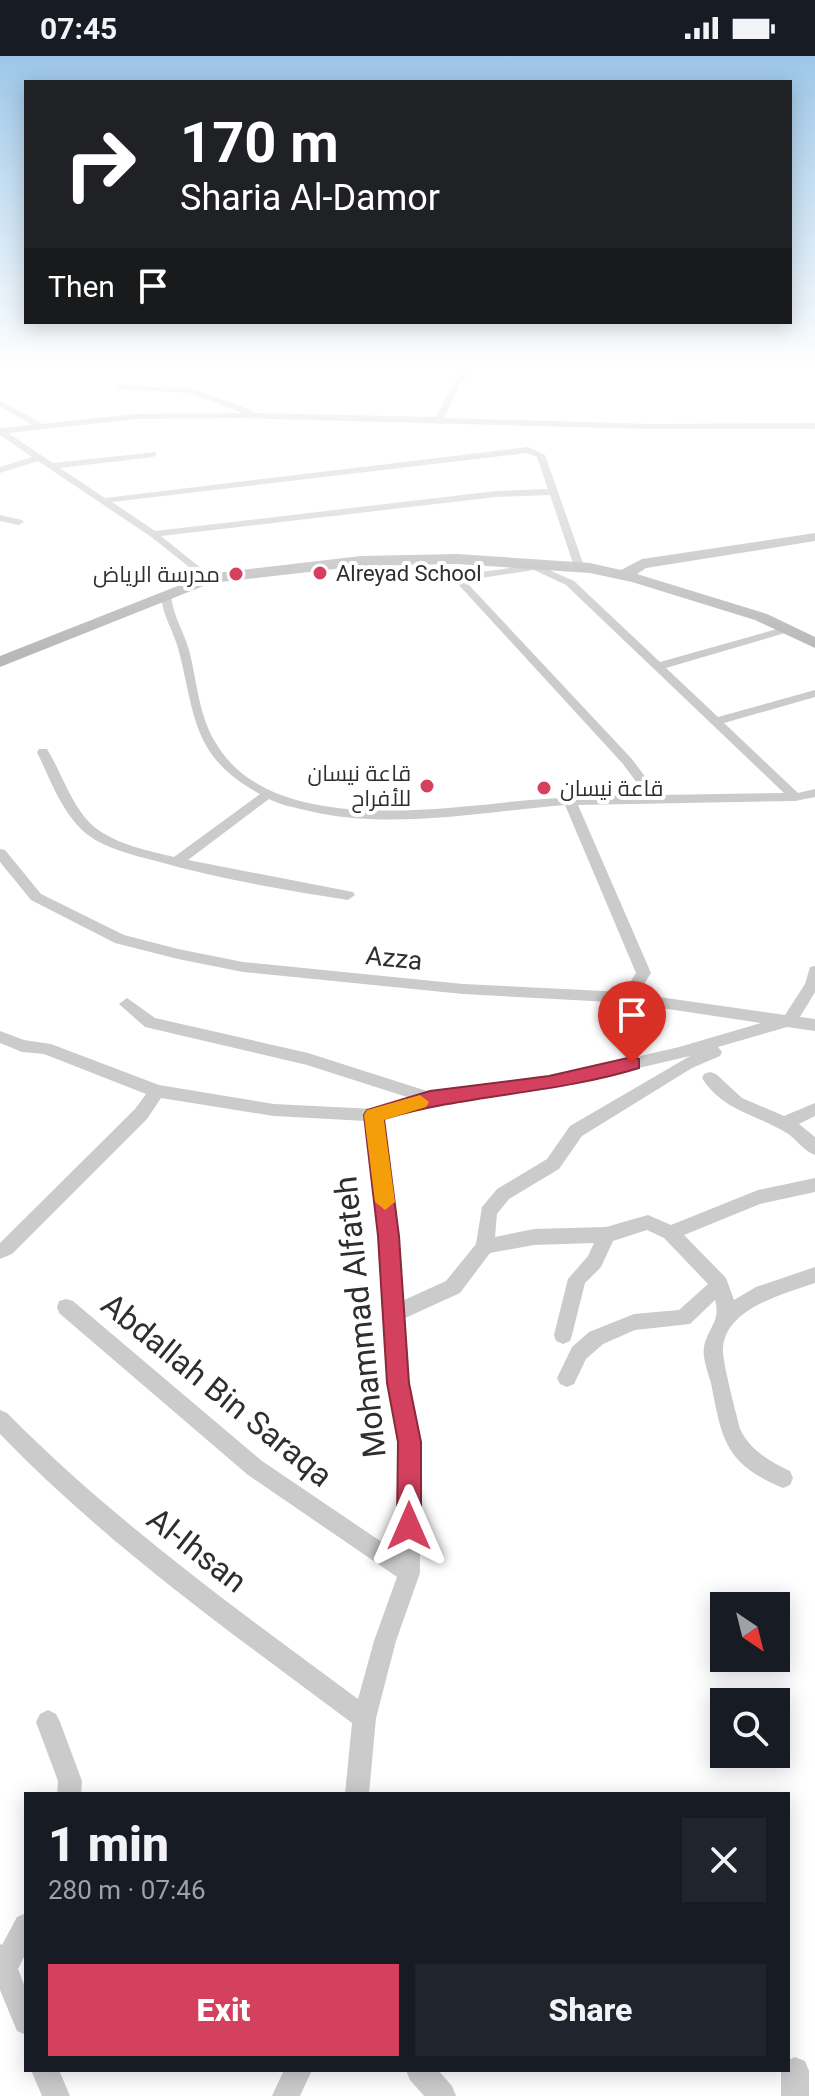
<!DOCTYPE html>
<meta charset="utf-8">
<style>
body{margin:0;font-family:Roboto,Cairo,sans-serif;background:#20242c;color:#f1f3f6;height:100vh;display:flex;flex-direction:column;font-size:30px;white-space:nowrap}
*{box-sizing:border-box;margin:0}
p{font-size:26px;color:#9ea1a6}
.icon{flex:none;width:44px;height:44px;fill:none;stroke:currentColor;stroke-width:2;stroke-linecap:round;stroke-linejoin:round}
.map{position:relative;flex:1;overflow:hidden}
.side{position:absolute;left:24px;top:1736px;width:766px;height:280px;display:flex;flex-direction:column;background:#171b24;border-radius:0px;box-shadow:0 4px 20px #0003}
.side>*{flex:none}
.guide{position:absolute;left:24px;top:24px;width:768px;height:244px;border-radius:0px;box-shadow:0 4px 20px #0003;background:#202124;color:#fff;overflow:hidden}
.needle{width:52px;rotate:145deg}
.fabs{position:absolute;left:710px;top:1536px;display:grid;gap:16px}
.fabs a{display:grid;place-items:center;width:80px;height:80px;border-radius:0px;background:#171b24;box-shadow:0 4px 20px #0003;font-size:40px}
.pin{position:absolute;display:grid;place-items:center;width:68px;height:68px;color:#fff;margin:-82px -34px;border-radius:50% 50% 50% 0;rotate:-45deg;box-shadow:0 0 8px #0007}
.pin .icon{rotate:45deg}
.me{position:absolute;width:88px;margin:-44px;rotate:0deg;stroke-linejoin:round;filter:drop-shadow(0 0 6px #0008)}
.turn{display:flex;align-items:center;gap:28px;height:168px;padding:0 24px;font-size:36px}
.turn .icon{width:104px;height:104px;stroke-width:2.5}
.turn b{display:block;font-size:56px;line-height:68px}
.then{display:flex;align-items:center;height:76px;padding:0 24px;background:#0003;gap:16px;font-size:30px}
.round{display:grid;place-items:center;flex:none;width:84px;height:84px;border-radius:0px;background:#20242c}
.head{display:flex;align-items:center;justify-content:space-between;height:136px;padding:0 24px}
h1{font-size:48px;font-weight:800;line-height:60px}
.button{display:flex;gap:16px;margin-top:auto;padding:16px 24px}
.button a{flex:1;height:92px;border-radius:0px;background:#d3415e;color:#fff;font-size:32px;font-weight:800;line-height:92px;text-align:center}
.button a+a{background:#20242c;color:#f1f3f6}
.status{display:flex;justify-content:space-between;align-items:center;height:56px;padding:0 40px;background:#171b24;direction:ltr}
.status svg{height:22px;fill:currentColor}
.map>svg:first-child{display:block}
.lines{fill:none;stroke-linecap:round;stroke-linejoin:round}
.street{fill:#cbcbcb;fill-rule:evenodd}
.secondary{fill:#b8b8b8;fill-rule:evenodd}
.route{fill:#d3415e;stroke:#892a3d;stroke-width:2}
.slow{fill:#f59e0b}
.poi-dot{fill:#d3415e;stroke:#fff;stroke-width:3}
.labels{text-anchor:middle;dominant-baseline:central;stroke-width:8;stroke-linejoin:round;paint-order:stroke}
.far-poi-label{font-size:22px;fill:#2e2e2e;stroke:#fff;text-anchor:start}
.street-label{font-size:26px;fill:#2e2e2e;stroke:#fff}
.near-street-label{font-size:32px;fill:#2e2e2e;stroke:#fff}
</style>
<div class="status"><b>07:45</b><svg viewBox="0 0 49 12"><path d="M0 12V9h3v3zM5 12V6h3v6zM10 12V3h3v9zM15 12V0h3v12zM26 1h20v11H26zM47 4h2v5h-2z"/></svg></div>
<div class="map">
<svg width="815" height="2040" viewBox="0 0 815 2040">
<rect width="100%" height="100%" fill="#fff"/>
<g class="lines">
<path class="street" d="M 468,312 L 477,312 L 462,325 L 444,362 L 650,368 L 815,367 L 815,373 L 650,373 L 238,362 L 136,363 L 8,377 L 53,407 L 156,396 L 157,398 L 153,401 L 60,412 L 105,442 L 528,391 L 545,399 L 584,510 L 579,513 L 574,510 L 550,439 L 496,441 L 161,480 L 212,521 L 213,523 L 208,526 L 150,480 L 38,405 L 0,417 L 0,411 L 32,401 L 0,379 L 0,372 L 32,369 L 0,350 L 0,344 L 42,368 L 136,358 L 242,357 L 191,337 L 116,333 L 119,329 L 192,333 L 251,354 L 252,357 L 436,361 L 455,324 ZM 527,397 L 537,401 L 548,433 L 496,435 L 155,475 L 112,446 Z
M 0,459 L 22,464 L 24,466 L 19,469 L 0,465 Z
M 527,504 L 574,525 L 660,606 L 784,571 L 792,571 L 792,575 L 666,612 L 718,661 L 815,634 L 815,641 L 724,667 L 798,737 L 815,733 L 815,741 L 795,745 L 578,749 L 651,917 L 638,938 L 785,959 L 805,928 L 810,911 L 815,910 L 815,936 L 800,961 L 815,963 L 815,975 L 787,971 L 718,991 L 722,996 L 720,1000 L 692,1012 L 582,1080 L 559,1113 L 509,1143 L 497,1158 L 495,1181 L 534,1173 L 606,1171 L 648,1159 L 671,1169 L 758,1134 L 815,1122 L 815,1136 L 760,1148 L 684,1179 L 726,1222 L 734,1244 L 756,1231 L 815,1211 L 815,1227 C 784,1238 726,1252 723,1292 C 722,1306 736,1356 740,1373 C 750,1394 770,1406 790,1415 L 793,1422 L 790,1429 L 783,1432 C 725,1408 722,1384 711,1327 C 708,1317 702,1301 704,1291 C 708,1271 721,1266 715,1244 L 690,1268 L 635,1274 L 603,1288 L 586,1303 L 574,1328 L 567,1331 L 560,1328 L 557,1322 L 572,1291 L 589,1276 L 634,1258 L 679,1254 L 708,1228 L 664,1182 L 647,1174 L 613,1185 L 601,1211 L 585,1227 L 572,1279 L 570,1285 L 563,1288 L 556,1285 L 554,1279 L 568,1223 L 588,1200 L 594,1187 L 534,1189 L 490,1197 L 460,1237 L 403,1263 L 408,1327 L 419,1386 L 420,1517 L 396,1585 L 376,1662 L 369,1738 L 345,1738 L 352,1667 C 230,1576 106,1488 0,1378 L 0,1354 L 7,1357 C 114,1465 236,1553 358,1643 L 374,1585 L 397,1521 L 248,1419 L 59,1257 L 57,1251 L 59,1245 L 66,1243 L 73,1245 L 262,1405 L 398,1497 L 399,1386 L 388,1327 L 380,1180 L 366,1065 L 274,1060 L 161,1042 L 147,1063 L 12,1198 L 0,1203 L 0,1187 L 135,1053 L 146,1038 L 44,998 L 22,996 L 0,987 L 0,975 L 24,984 L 51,988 L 159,1029 L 274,1048 L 374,1053 L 410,1042 L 307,1009 L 145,971 L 119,948 L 127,942 L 155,962 L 308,997 L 430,1036 L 549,1021 L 679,991 L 761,967 L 628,947 L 463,938 L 243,916 L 178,903 L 115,887 L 31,844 L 0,806 L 0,793 L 5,794 L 41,838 L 124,879 L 178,893 L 243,906 L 463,928 L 624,936 L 636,917 L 565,749 C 480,756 389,775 305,754 C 293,751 280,749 269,743 L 188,804 L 353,836 L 355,839 L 348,844 C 284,834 219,823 156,805 C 133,799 107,793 88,779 C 63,760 50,723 37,696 L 39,693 L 47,693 C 63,719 73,755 97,773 C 119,789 149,795 174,801 L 260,738 C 190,700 196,659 178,592 C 173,574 162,559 161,539 L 166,536 L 171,539 C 173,562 187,580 191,602 C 197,629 200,660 214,684 C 268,782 438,752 530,744 C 569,741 607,739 646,739 L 623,708 L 457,527 L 474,517 L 524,510 L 522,507 ZM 534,514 L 566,529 L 784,737 L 659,739 L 631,702 L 468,528 L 481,522 ZM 690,1000 L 570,1070 L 547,1103 L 497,1133 L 482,1151 L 476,1188 L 446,1225 L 402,1245 L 398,1180 L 383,1063 L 430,1048 L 549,1033 Z
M 710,1016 L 716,1018 L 742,1042 L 784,1060 L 815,1047 L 815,1060 L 799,1068 L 815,1081 L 815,1099 C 803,1095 796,1082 785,1076 C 755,1058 722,1054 702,1022 L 704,1018 Z
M 48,1654 L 56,1658 L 60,1666 L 82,1725 L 81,1738 L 57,1738 L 58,1725 L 36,1666 L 40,1658 Z
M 26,1857 L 26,1897 L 18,1913 L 26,1933 L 26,1979 L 17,1975 L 0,1934 L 0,1888 L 2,1889 L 17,1861 Z
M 795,2001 L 805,2005 L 809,2015 L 809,2040 L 781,2040 L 781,2015 L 788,2014 L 788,2004 Z
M 31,2014 L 59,2014 L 70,2040 L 42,2040 Z
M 284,2014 L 312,2014 L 300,2040 L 272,2040 Z
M 406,2014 L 438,2014 L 452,2030 L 456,2040 L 424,2040 L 410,2024 Z"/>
<path class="secondary" d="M 815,477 L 815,485 L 646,512 L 637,518 L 767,558 L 815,581 L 815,592 L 755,564 L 632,526 L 590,517 L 457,508 L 361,510 L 211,527 L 0,611 L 0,600 L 208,518 L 361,500 L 457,498 L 590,507 L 621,514 L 642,503 Z"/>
</g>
<linearGradient id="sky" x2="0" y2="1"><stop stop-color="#9cc6e8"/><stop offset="0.52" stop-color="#fff"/><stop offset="1" stop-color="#fff" stop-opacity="0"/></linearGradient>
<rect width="815" height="598" fill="url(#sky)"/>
<path class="route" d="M 632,1001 L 639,1003 L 639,1012 C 555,1038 467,1038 384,1063 L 399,1180 L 409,1327 L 421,1386 L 421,1470 L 418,1479 L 409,1482 L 401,1479 L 397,1470 L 398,1386 L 387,1327 L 378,1180 L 364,1059 L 367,1054 L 430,1035 L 549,1020 Z"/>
<path class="slow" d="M 420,1039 L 429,1046 L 426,1051 L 384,1064 L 395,1146 L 385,1154 L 375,1146 L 364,1059 L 367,1054 Z"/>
<g class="poi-dot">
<circle cx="320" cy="517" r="8"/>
<circle cx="236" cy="518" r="8"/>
<circle cx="427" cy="730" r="8"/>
<circle cx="544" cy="732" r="8"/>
</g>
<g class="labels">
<g class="far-poi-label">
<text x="336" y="517">Alreyad School</text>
<text x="220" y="518" text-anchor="end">مدرسة الرياض</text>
<text x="411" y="717" text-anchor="end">قاعة نيسان<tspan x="411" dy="25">للأفراح</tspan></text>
<text x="560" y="732">قاعة نيسان</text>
</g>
<g class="street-label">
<text transform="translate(394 902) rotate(6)">Azza</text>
</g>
<g class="near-street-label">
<text transform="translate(360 1261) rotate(-96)">Mohammad Alfateh</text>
<text transform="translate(217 1334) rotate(39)">Abdallah Bin Saraqa</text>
<text transform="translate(197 1494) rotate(38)">Al-Ihsan</text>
</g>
</g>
</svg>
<div class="fabs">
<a><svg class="needle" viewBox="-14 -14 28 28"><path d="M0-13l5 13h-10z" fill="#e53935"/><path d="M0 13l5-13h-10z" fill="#9ea1a6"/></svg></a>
<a><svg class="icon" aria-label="search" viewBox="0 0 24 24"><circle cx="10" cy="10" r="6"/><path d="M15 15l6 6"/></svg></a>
</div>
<div class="pin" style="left:632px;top:1007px;background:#d93025"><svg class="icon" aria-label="arrive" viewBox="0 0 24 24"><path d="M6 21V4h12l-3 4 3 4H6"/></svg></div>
<svg class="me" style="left:409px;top:1470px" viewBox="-20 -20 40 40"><path d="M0-17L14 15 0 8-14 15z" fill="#d3415e" stroke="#fff" stroke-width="4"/></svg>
<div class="guide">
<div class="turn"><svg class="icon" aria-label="right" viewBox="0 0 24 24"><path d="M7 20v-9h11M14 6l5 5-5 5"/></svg><div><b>170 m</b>Sharia Al-Damor</div></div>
<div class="then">Then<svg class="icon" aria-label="arrive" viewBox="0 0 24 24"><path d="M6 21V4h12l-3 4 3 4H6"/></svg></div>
</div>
<section class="side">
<div class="head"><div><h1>1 min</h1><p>280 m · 07:46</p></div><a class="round"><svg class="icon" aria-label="close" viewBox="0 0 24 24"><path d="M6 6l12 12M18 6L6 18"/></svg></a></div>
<div class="button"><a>Exit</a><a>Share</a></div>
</section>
</div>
